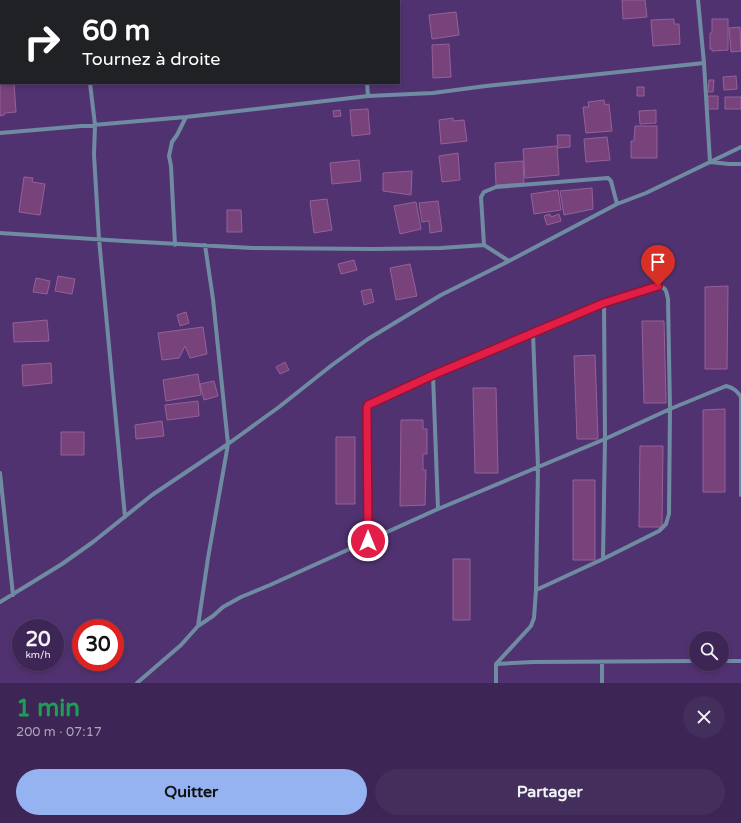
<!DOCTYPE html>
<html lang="fr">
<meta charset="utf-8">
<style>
body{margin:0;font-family:"Varela Round",sans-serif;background:#442e5b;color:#f1f3f6;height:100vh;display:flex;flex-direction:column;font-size:15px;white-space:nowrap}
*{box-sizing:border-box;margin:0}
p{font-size:13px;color:#ada5b9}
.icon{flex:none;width:22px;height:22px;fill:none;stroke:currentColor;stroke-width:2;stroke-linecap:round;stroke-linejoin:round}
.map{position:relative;height:683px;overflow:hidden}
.details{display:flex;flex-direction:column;background:#3d2655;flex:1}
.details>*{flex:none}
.banner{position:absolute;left:0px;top:0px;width:400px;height:84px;box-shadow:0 2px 6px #0003,0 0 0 1px #56436c;background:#202124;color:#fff;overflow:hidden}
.controls{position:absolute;left:689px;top:631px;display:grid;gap:8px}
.controls a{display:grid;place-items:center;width:40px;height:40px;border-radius:50%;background:#3d2655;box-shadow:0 2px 6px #0003,0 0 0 1px #56436c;font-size:20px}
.speed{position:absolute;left:12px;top:619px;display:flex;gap:8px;font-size:20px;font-weight:700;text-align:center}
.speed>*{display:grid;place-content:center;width:52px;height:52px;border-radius:50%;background:#3d2655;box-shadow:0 2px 6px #0003,0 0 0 1px #56436c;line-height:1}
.speed small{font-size:10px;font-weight:400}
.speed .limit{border:6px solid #d22;background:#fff;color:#111}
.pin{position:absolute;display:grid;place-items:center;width:34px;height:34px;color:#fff;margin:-41px -17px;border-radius:50% 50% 50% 0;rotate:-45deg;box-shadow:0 0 4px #0007}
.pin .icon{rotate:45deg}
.me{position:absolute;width:44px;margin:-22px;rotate:0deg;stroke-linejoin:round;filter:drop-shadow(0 0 3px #0008)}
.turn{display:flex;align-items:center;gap:14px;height:84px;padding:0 16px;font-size:18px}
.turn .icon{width:52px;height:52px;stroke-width:2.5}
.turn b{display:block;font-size:28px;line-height:34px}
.round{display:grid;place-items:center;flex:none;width:42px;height:42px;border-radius:21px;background:#442e5b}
.summary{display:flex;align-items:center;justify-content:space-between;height:68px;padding:0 16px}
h1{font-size:24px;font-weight:800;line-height:30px;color:#1e9e55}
.button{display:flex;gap:8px;margin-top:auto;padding:8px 16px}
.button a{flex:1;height:46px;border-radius:24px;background:#95b2f1;color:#111;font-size:16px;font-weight:800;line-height:46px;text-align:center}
.button a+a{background:#442e5b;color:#f1f3f6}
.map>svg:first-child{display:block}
.building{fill:#77437a;stroke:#96609a}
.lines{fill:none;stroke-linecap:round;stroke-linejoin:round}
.minor{stroke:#6f8ba2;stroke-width:4}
.route-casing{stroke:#92132f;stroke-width:10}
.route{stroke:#e11d48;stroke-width:7}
</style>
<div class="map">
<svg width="741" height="683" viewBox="0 0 741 683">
<rect width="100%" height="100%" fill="#513271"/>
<path class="building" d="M 622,0 L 645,0 L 647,17 L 623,19 Z
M 456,12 L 459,35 L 432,39 L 429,15 Z
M 674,19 L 674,24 L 679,24 L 680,44 L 653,46 L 651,20 Z
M 712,19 L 728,19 L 728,50 L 712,51 L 712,49 L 710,49 L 710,33 L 712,33 Z
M 740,27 L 741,51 L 731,52 L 729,28 Z
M 449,44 L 451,77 L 433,78 L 432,45 Z
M 736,76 L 737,89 L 724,90 L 723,77 Z
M 709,80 L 714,80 L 713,92 L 708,92 Z
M 0,81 L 1,81 L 1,83 L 14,83 L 16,112 L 5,113 L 4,115 L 0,116 Z
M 637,87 L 644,87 L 644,96 L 637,96 Z
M 708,96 L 718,96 L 718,109 L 708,109 Z
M 725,97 L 741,97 L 741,109 L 725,109 Z
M 604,100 L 605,105 L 609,104 L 612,131 L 586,133 L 583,107 L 589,107 L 588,102 Z
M 368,109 L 370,134 L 352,136 L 350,110 Z
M 340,110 L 341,116 L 334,117 L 333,111 Z
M 656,110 L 656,123 L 640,124 L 639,111 Z
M 453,118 L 453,121 L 464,120 L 467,141 L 441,144 L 439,120 Z
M 635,126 L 657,126 L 657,158 L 631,158 L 631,141 L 634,141 Z
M 557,135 L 570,135 L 570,147 L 558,148 Z
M 607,137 L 610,160 L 586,162 L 584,139 Z
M 557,146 L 559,175 L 525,178 L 523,149 Z
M 458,153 L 460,180 L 442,182 L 439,156 Z
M 359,160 L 361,181 L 332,184 L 330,163 Z
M 523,161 L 524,183 L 496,185 L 495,163 Z
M 412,171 L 411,195 L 383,191 L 383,173 Z
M 24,177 L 33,178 L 32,182 L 45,184 L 40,215 L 19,212 Z
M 592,188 L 593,209 L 564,215 L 560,191 Z
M 558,190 L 561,210 L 534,214 L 531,194 Z
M 327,199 L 332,230 L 314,233 L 310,201 Z
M 438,201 L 442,231 L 430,233 L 429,221 L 422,222 L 419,203 Z
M 416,202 L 421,229 L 400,234 L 394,206 Z
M 227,210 L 241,210 L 242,232 L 227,232 Z
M 550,214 L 551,217 L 559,214 L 561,221 L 547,225 L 544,216 Z
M 354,260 L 357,270 L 341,274 L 338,264 Z
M 410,264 L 417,296 L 396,300 L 390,268 Z
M 58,276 L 75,279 L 72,294 L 55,291 Z
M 36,278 L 50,281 L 47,294 L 33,292 Z
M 728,286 L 727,369 L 705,369 L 705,287 Z
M 371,289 L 374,302 L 364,305 L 361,291 Z
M 186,312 L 189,323 L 180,326 L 177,315 Z
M 47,320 L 49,341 L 14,342 L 13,323 Z
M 642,321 L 664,321 L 666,403 L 644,403 Z
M 203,327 L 207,354 L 190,358 L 185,346 L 179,358 L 162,360 L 158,333 Z
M 595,355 L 598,439 L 577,439 L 574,356 Z
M 285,362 L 289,370 L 280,374 L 276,367 Z
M 51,363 L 52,383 L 23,386 L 22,365 Z
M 198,374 L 201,395 L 166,401 L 163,380 Z
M 214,381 L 218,396 L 204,400 L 200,384 Z
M 473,388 L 496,388 L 498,473 L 475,473 Z
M 198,401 L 199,416 L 167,420 L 165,405 Z
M 725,409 L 725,492 L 703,492 L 703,410 Z
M 401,420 L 423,420 L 423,429 L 427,429 L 427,454 L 423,454 L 423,470 L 426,470 L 425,505 L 400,506 Z
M 162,421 L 164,436 L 136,439 L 135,425 Z
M 61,432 L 84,432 L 84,455 L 61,455 Z
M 336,437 L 355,437 L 355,504 L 336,504 Z
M 640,446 L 663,446 L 662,527 L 639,527 Z
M 573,480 L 595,480 L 595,560 L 573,560 Z
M 453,559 L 470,559 L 470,620 L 453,620 Z"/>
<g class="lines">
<path class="minor" d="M 79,0 L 79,1
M 363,0 L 363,1
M 698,0 L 704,63 L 710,162 L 729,164 L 741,164
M 276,1 L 286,0
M 0,28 L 1,27
M 90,83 L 95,125 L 94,155 L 99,239 L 125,517
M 367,83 L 368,96
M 0,133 L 186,117 L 368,96 L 433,93 L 486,86 L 704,63
M 0,233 L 124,241 L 252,248 L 374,249 L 441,248 L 484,245 L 509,261 L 617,204 L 646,193 L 741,147
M 175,245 L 171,166 L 169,156 L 172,142 L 177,135 L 186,117
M 484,245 L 481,197 L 484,192 L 496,187 L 608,178 L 611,181 L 617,204
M 433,375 L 438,509
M 0,473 L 13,595
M 368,541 L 367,409 L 369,405 L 433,375 L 604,303 L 658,286 C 667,288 666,291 668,299 L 670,409 L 669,514 L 666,524 L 659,531 L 603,559 L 536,590
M 603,559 L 605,439 L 604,303
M 0,602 L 62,564 L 93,542 L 152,495 L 228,444 L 213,299 L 205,245
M 198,626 L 208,558 L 228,444 L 279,407 L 332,365 L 368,339 L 441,295 L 509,261
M 722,661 L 741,661
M 602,662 L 602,683
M 496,664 L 533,662 L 696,661
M 137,683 L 181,645 L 198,626 L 213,616 L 223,607 L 241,597 L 270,585 L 438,509 L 605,439 L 670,409 L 726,386 C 734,388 737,391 741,397 L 741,495
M 496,683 L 496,664 L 531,626 L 534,618 L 536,590 L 538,467 L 533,333"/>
</g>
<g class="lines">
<defs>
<path id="route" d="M 368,541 L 367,408 L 368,405 L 433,375 L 604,303 L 658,286"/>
</defs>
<use href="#route" class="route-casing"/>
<use href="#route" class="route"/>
</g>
</svg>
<div class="controls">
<a><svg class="icon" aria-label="search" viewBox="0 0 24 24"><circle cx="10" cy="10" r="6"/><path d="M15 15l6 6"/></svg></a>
</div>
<div class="speed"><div>20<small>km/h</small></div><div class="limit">30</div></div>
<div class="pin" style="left:658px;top:286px;background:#d93025"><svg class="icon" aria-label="arrive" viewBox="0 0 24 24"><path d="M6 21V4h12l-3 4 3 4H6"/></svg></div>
<svg class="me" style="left:368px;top:541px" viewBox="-20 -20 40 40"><circle r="17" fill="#e11d48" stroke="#fff" stroke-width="3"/><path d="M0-11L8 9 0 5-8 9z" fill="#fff"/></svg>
<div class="banner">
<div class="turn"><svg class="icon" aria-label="right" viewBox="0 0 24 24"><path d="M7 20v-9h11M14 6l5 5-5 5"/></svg><div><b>60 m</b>Tournez à droite</div></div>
</div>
</div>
<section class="details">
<div class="summary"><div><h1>1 min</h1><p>200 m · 07:17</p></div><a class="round"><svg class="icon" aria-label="close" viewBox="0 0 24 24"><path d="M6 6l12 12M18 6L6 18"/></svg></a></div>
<div class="button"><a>Quitter</a><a>Partager</a></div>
</section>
